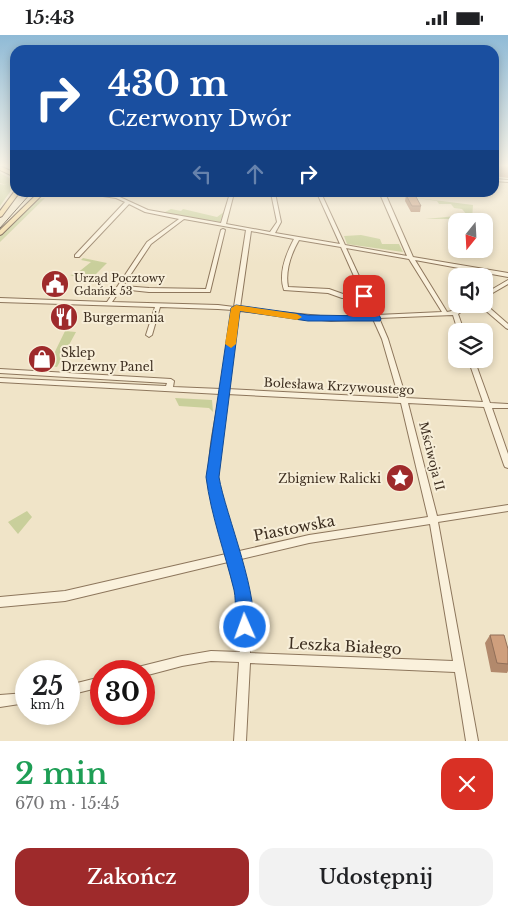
<!DOCTYPE html>
<html lang="pl">
<meta charset="utf-8">
<style>
body{margin:0;font-family:"Libre Baskerville",serif;background:#f2f2f2;color:#202124;height:100vh;display:flex;flex-direction:column;font-size:19px;white-space:nowrap}
*{box-sizing:border-box;margin:0}
p{font-size:16px;color:#757577}
.icon{flex:none;width:28px;height:28px;fill:none;stroke:currentColor;stroke-width:2;stroke-linecap:round;stroke-linejoin:round}
.map{position:relative;height:706px;overflow:hidden}
.side{display:flex;flex-direction:column;background:#fff;flex:1}
.side>*{flex:none}
.guide{position:absolute;left:10px;top:10px;width:489px;height:152px;border-radius:15px;box-shadow:0 2px 8px #0003;background:#1a4fa0;color:#fff;overflow:hidden}
.needle{width:32px;rotate:198deg}
.buttons{position:absolute;left:448px;top:178px;display:grid;gap:10px}
.buttons a{display:grid;place-items:center;width:45px;height:45px;border-radius:10px;background:#fff;box-shadow:0 2px 8px #0003;font-size:25px}
.speed{position:absolute;left:15px;top:625px;display:flex;gap:10px;font-size:25px;font-weight:700;text-align:center}
.speed>*{display:grid;place-content:center;width:65px;height:65px;border-radius:50%;background:#fff;box-shadow:0 2px 8px #0003;line-height:1}
.speed small{font-size:12px;font-weight:400}
.speed .limit{border:8px solid #d22;background:#fff;color:#111}
.pin{position:absolute;display:grid;place-items:center;width:42px;height:42px;color:#fff;margin:-21px;border-radius:10px;box-shadow:0 2px 8px #0006}
.me{position:absolute;width:55px;margin:-28px;rotate:358deg;stroke-linejoin:round;filter:drop-shadow(0 0 4px #0008)}
.turn{display:flex;align-items:center;gap:18px;height:105px;padding:0 15px;font-size:22px}
.turn .icon{width:65px;height:65px;stroke-width:2.5}
.turn b{display:block;font-size:35px;line-height:42px}
.lanes{display:flex;align-items:center;height:48px;padding:0 15px;background:#0003;justify-content:center;gap:25px;direction:ltr}
.lanes .off{opacity:.35}
.round{display:grid;place-items:center;flex:none;width:52px;height:52px;border-radius:15px;background:#f2f2f2}
.overview{display:flex;align-items:center;justify-content:space-between;height:85px;padding:0 15px}
h1{font-size:30px;font-weight:600;line-height:38px;color:#1e9e55}
.primary-button{display:flex;gap:10px;margin-top:auto;padding:10px 15px}
.primary-button a{flex:1;height:58px;border-radius:15px;background:#9e2a2b;color:#fff;font-size:20px;font-weight:600;line-height:58px;text-align:center}
.primary-button a+a{background:#f2f2f2;color:#202124}
.status{display:flex;justify-content:space-between;align-items:center;height:35px;padding:0 25px;background:#fff;direction:ltr}
.status svg{height:14px;fill:currentColor}
.map>svg:first-child{display:block}
.green{fill:#c9cf9b}
.lines{fill:none;stroke-linecap:round;stroke-linejoin:round}
.minor-casing{stroke:#8d765c;stroke-width:2}
.major-casing{stroke:#5b4430;stroke-width:2}
.minor{fill:#faf1dc;fill-rule:evenodd}
.major{fill:#f3d9a0;fill-rule:evenodd}
.tram{stroke:#3d2e20;stroke-width:1}
.wall{fill:#b2896c}
.building{fill:#cf9f7d;stroke:#916f58}
.route{fill:#1a73e8;stroke:#114b97}
.slow{fill:#f59e0b}
.labels{text-anchor:middle;dominant-baseline:central;stroke-width:4;stroke-linejoin:round;paint-order:stroke}
.far-poi-label{font-size:11px;fill:#3d2e20;stroke:#f7eed8;text-anchor:start}
.poi-label{font-size:12px;fill:#3d2e20;stroke:#f7eed8;text-anchor:start}
.street-label{font-size:12px;fill:#3d2e20;stroke:#f7eed8}
.near-street-label{font-size:15px;fill:#3d2e20;stroke:#f7eed8}
</style>
<div class="status"><b>15:43</b><svg viewBox="0 0 49 12"><path d="M0 12V9h3v3zM5 12V6h3v6zM10 12V3h3v9zM15 12V0h3v12zM26 1h20v11H26zM47 4h2v5h-2z"/></svg></div>
<div class="map">
<svg width="508" height="706" viewBox="0 0 508 706">
<rect width="100%" height="100%" fill="#f0e4c8"/>
<path class="green" d="M 0,138 L 15,146 L 15,149 L 10,149 L 15,150 L 0,171 L 0,149 L 7,150 L 0,148 Z
M 410,162 L 473,170 L 472,184 L 425,184 L 467,180 L 462,174 L 454,173 L 451,169 L 439,169 L 437,166 Z
M 45,163 L 0,207 L 0,201 L 39,164 Z
M 171,174 L 181,176 L 183,174 L 217,182 L 224,177 L 220,187 L 163,178 Z
M 361,200 L 380,204 L 382,209 L 399,209 L 403,217 L 347,209 L 344,201 Z
M 83,223 L 107,228 L 89,246 L 70,240 L 76,239 L 91,227 L 81,225 Z
M 65,296 L 76,297 L 57,332 L 48,331 Z
M 175,363 L 212,365 L 213,377 L 209,373 L 179,371 Z
M 27,476 L 32,482 L 18,499 L 8,487 Z"/>
<g class="lines">
<defs>
<path id="minor" d="M 494,144 L 508,145 L 508,147 L 494,146 Z
M 88,158 L 95,158 L 109,160 L 107,158 L 111,158 L 148,175 L 221,188 L 230,158 L 234,158 L 226,189 L 270,197 L 277,187 L 271,158 L 275,158 L 281,187 L 275,198 L 340,209 L 317,158 L 321,158 L 345,210 L 407,221 L 380,159 L 367,159 L 365,158 L 385,158 L 413,222 L 508,238 L 508,242 L 415,225 L 447,277 C 457,276 463,269 473,269 L 458,279 L 464,296 L 458,296 L 453,280 L 379,283 L 388,304 L 406,363 L 483,367 L 468,324 L 474,324 L 490,368 L 508,369 L 508,373 L 492,373 L 508,419 L 508,433 L 505,432 L 504,430 L 484,372 L 408,368 L 437,481 L 508,470 L 508,476 L 438,487 L 478,706 L 466,706 L 455,637 L 250,628 L 246,706 L 234,706 L 239,627 L 211,626 L 182,631 L 144,641 L 144,636 L 137,636 L 138,632 L 182,621 L 211,616 L 240,617 L 239,569 L 228,527 L 65,566 L 0,572 L 0,562 L 65,556 L 226,519 C 220,495 211,469 209,443 C 208,415 215,386 220,359 L 0,347 L 0,343 L 166,351 L 167,348 L 0,338 L 0,334 L 171,344 L 174,346 L 173,352 L 221,354 L 233,275 L 218,274 L 160,272 L 152,300 L 149,302 L 146,300 L 155,272 L 0,267 L 0,263 L 107,267 L 147,207 L 179,184 L 145,177 L 129,169 L 79,222 L 75,222 L 75,220 L 125,167 L 116,163 L 90,159 ZM 184,184 L 246,195 L 234,272 L 218,270 L 112,267 L 121,254 L 149,257 L 210,257 L 225,195 L 223,194 L 221,195 L 206,254 L 149,253 L 123,251 L 151,209 ZM 251,196 L 294,204 C 286,219 278,238 284,255 L 328,258 L 342,263 L 363,263 L 371,280 L 331,282 L 240,273 ZM 299,205 L 341,212 L 362,259 L 343,259 L 329,254 L 288,252 C 285,236 291,219 299,205 ZM 346,213 L 409,224 L 442,277 L 377,280 ZM 239,276 L 331,286 L 373,284 L 382,304 L 399,363 L 227,354 ZM 227,359 L 401,368 L 428,482 L 309,500 L 235,517 C 228,493 218,467 217,441 C 217,413 223,386 227,359 ZM 430,489 L 453,626 L 250,618 L 249,569 L 237,525 L 309,508 Z
M 508,245 L 508,249 L 484,263 L 484,259 Z
M 484,268 L 508,289 L 508,294 L 506,293 L 478,269 Z
M 101,642 L 101,652 L 69,660 L 69,650 Z
M 26,658 L 26,668 L 0,672 L 0,660 Z"/>
<path id="major" d="M 0,131 L 15,138 L 15,142 L 0,135 Z
M 14,157 L 19,158 L 2,181 L 0,182 L 0,176 Z
M 38,158 L 44,158 L 2,199 L 0,200 L 0,195 Z"/>
</defs>
<use href="#minor" class="minor-casing"/>
<use href="#major" class="major-casing"/>
<use href="#minor" class="minor"/>
<use href="#major" class="major"/>
<path class="tram" d="M 0,193 L 31,158"/>
</g>
<path class="wall" d="M 494,131 L 508,131 L 508,143 L 494,141 Z
M 406,160 L 421,171 L 420,177 L 411,177 L 405,166 Z
M 490,600 L 508,614 L 508,636 L 507,638 L 491,637 L 485,608 Z"/>
<path class="building" d="M 406,160 L 415,160 L 421,171 L 412,171 Z
M 490,600 L 504,600 L 508,614 L 508,629 L 497,628 Z"/>
<linearGradient id="sky" x2="0" y2="1"><stop stop-color="#8fbad6"/><stop offset="0.57" stop-color="#f8f3e6"/><stop offset="1" stop-color="#f8f3e6" stop-opacity="0"/></linearGradient>
<rect width="508" height="229" fill="url(#sky)"/>
<path class="route" d="M 364,258 L 371,261 L 381,284 L 380,286 L 308,286 L 240,276 L 219,442 C 225,478 263,569 251,597 L 245,600 L 239,597 C 233,584 237,569 234,555 C 225,518 211,481 206,442 L 231,273 L 236,270 L 308,280 L 370,281 L 363,264 L 359,261 Z"/>
<path class="slow" d="M 236,270 L 297,279 L 302,282 L 297,285 L 240,276 L 236,309 L 231,313 L 225,309 L 231,273 Z"/>
<defs>
<symbol id="civic-disc" viewBox="-11 -11 22 22"><circle r="9.5" fill="#9e2a2b" stroke="#f7eed8"/><path d="M-.6-6.5H3V-4.5H.6V-3L4-1V1h2V6H-6V1h2V-1L-.6-3ZM-1.2 2.5V6h2.4V2.5Z" fill="#fff"/></symbol>
<symbol id="restaurant-disc" viewBox="-11 -11 22 22"><circle r="9.5" fill="#9e2a2b" stroke="#f7eed8"/><path d="M-5-6h1v4h1v-4h1v4h1v-4h1v5L-1.5 .5V6h-2V.5L-5-1ZM5-6V6H3V1.5H1.5Q1.5-4 5-6Z" fill="#fff"/></symbol>
<symbol id="shop-disc" viewBox="-11 -11 22 22"><circle r="9.5" fill="#9e2a2b" stroke="#f7eed8"/><path d="M-5-2.5h2.3a2.7 3.5 0 0 1 5.4 0H5L5.5 6h-11ZM-1.5-2.5h3a1.5 2.3 0 0 0-3 0Z" fill="#fff"/></symbol>
<symbol id="sight-disc" viewBox="-11 -11 22 22"><circle r="9.5" fill="#9e2a2b" stroke="#f7eed8"/><path d="M0-6L1.8-2.2L6-1.7L2.9 1.2L3.7 5.4L0 3.3L-3.7 5.4L-2.9 1.2L-6-1.7L-1.8-2.2Z" fill="#fff"/></symbol>
</defs>
<g fill-rule="evenodd">
<use href="#civic-disc" x="39" y="233" width="32" height="32"/>
<use href="#restaurant-disc" x="48" y="266" width="32" height="32"/>
<use href="#shop-disc" x="26" y="308" width="32" height="32"/>
<use href="#sight-disc" x="384" y="427" width="32" height="32"/>
</g>
<g class="labels">
<g class="far-poi-label">
<text x="74" y="243">Urząd Pocztowy<tspan x="74" dy="13">Gdańsk 53</tspan></text>
</g>
<g class="poi-label">
<text x="83" y="282">Burgermania</text>
<text x="61" y="317">Sklep<tspan x="61" dy="14">Drzewny Panel</tspan></text>
<text x="381" y="443" text-anchor="end">Zbigniew Ralicki</text>
</g>
<g class="street-label">
<text transform="translate(339 351) rotate(3)">Bolesława Krzywoustego</text>
<text transform="translate(432 421) rotate(76)">Mściwoja II</text>
</g>
<g class="near-street-label">
<text transform="translate(294 493) rotate(-11)">Piastowska</text>
<text transform="translate(345 611) rotate(3)">Leszka Białego</text>
</g>
</g>
</svg>
<div class="buttons">
<a><svg class="needle" viewBox="-14 -14 28 28"><path d="M0-13l5 13h-10z" fill="#e53935"/><path d="M0 13l5-13h-10z" fill="#757577"/></svg></a>
<a><svg class="icon" aria-label="sound" viewBox="0 0 24 24"><path d="M4 9h4l5-4v14l-5-4H4zM17 9q2 3 0 6"/></svg></a>
<a><svg class="icon" aria-label="layers" viewBox="0 0 24 24"><path d="M12 4l9 5-9 5-9-5zM3 14l9 5 9-5"/></svg></a>
</div>
<div class="speed"><div>25<small>km/h</small></div><div class="limit">30</div></div>
<div class="pin" style="left:364px;top:261px;background:#d93025"><svg class="icon" aria-label="arrive" viewBox="0 0 24 24"><path d="M6 21V4h12l-3 4 3 4H6"/></svg></div>
<svg class="me" style="left:245px;top:592px" viewBox="-20 -20 40 40"><circle r="17" fill="#1a73e8" stroke="#fff" stroke-width="3"/><path d="M0-11L8 9 0 5-8 9z" fill="#fff"/></svg>
<div class="guide">
<div class="turn"><svg class="icon" aria-label="right" viewBox="0 0 24 24"><path d="M7 20v-9h11M14 6l5 5-5 5"/></svg><div><b>430 m</b>Czerwony Dwór</div></div>
<div class="lanes"><svg class="icon off" aria-label="left" viewBox="0 0 24 24"><path d="M17 20v-9H6M10 6l-5 5 5 5"/></svg><svg class="icon off" aria-label="ahead" viewBox="0 0 24 24"><path d="M12 20V5M6 11l6-6 6 6"/></svg><svg class="icon" aria-label="right" viewBox="0 0 24 24"><path d="M7 20v-9h11M14 6l5 5-5 5"/></svg></div>
</div>
</div>
<section class="side">
<div class="overview"><div><h1>2 min</h1><p>670 m · 15:45</p></div><a class="round" style="background:#d93025;color:#fff"><svg class="icon" aria-label="close" viewBox="0 0 24 24"><path d="M6 6l12 12M18 6L6 18"/></svg></a></div>
<div class="primary-button"><a>Zakończ</a><a>Udostępnij</a></div>
</section>
